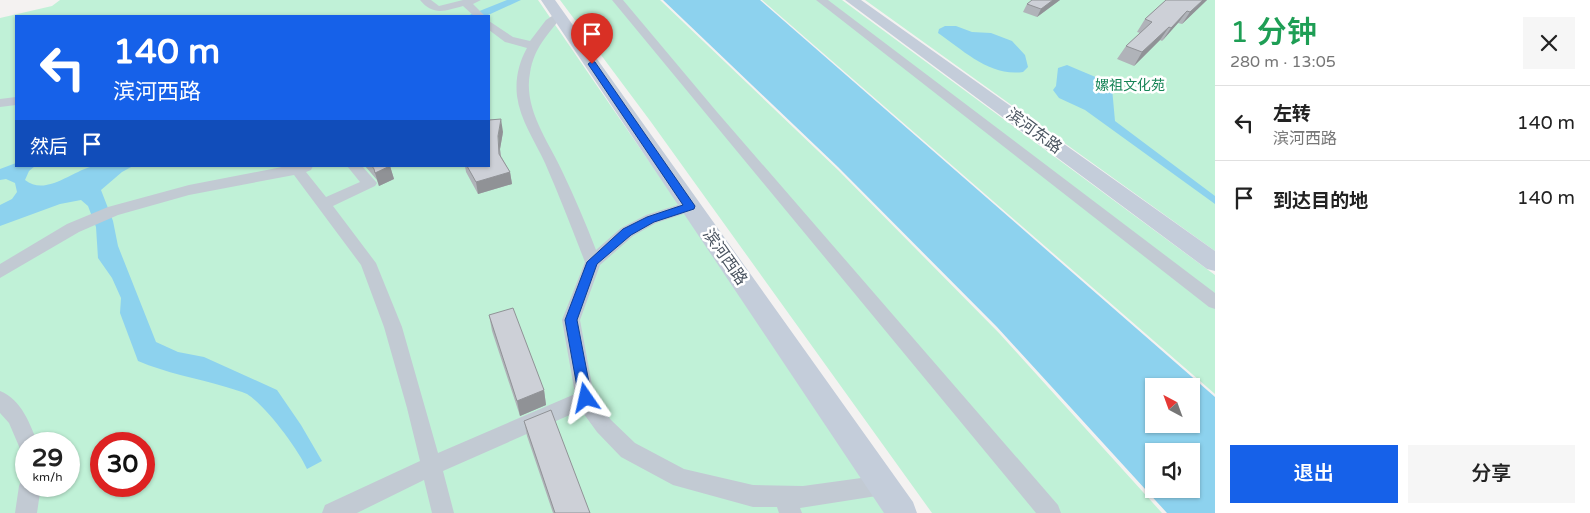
<!DOCTYPE html>
<html lang="zh">
<meta charset="utf-8">
<style>
body{margin:0;font-family:"Varela Round","Noto Sans SC",sans-serif;background:#f6f6f6;color:#222;height:100vh;display:flex;flex-direction:column;font-size:19px;white-space:nowrap}
*{box-sizing:border-box;margin:0}
p{font-size:16px;color:#767676}
.icon{flex:none;width:28px;height:28px;fill:none;stroke:currentColor;stroke-width:2;stroke-linecap:round;stroke-linejoin:round}
.map{position:relative;flex:1;overflow:hidden}
.details{display:flex;flex-direction:column;background:#fff;width:375px}
.details>*{flex:none}
.banner{position:absolute;left:15px;top:15px;width:475px;height:152px;border-radius:0px;box-shadow:0 1px 4px #0004;background:#1661e9;color:#fff;overflow:hidden}
.needle{width:32px;rotate:319deg}
.buttons{position:absolute;left:1145px;top:378px;display:grid;gap:10px}
.buttons a{display:grid;place-items:center;width:55px;height:55px;border-radius:0px;background:#fff;box-shadow:0 1px 4px #0004;font-size:25px}
.speed{position:absolute;left:15px;top:432px;display:flex;gap:10px;font-size:25px;font-weight:700;text-align:center}
.speed>*{display:grid;place-content:center;width:65px;height:65px;border-radius:50%;background:#fff;box-shadow:0 1px 4px #0004;line-height:1}
.speed small{font-size:12px;font-weight:400}
.speed .limit{border:8px solid #d22;background:#fff;color:#111}
.pin{position:absolute;display:grid;place-items:center;width:42px;height:42px;color:#fff;margin:-51px -21px;border-radius:50% 50% 50% 0;rotate:-45deg;box-shadow:0 0 5px #0007}
.pin .icon{rotate:45deg}
.me{position:absolute;width:55px;margin:-28px;rotate:349deg;stroke-linejoin:round;filter:drop-shadow(0 0 4px #0008)}
.turn{display:flex;align-items:center;gap:18px;height:105px;padding:0 15px;font-size:22px}
.turn .icon{width:65px;height:65px;stroke-width:2.5}
.turn b{display:block;font-size:35px;line-height:42px}
.then{display:flex;align-items:center;height:48px;padding:0 15px;background:#0003;gap:10px;font-size:19px}
.round{display:grid;place-items:center;flex:none;width:52px;height:52px;border-radius:0px;background:#f6f6f6}
.summary{display:flex;align-items:center;justify-content:space-between;height:85px;padding:0 15px}
h1{font-size:30px;font-weight:600;line-height:38px;color:#1e9e55}
.cta{display:flex;gap:10px;margin-top:auto;padding:10px 15px}
.cta a{flex:1;height:58px;border-radius:0px;background:#1661e9;color:#fff;font-size:20px;font-weight:600;line-height:58px;text-align:center}
.cta a+a{background:#f6f6f6;color:#222}
ul{padding:0;list-style:none}
li{display:flex;align-items:center;gap:15px;height:75px;padding:0 15px;border-top:1px solid #e0e0e0}
li div{flex:1}
li b{display:block;font-size:19px}
li em{font-style:normal}
main{display:flex;flex:1;min-height:0}
.map>svg:first-child{display:block}
.green{fill:#c0f1d7;fill-rule:evenodd}
.water{fill:#8dd2ee;fill-rule:evenodd}
.lines{fill:none;stroke-linecap:round;stroke-linejoin:round}
.street{fill:#c2cad3;fill-rule:evenodd}
.secondary{fill:#c4cdda;fill-rule:evenodd}
.wall{fill:#b0b3b9}
.shaded-wall{fill:#909296}
.building{fill:#cdd0d7;stroke:#909296}
.route{fill:#1661e9;stroke:#0e3f97}
.labels{text-anchor:middle;dominant-baseline:central;stroke-width:5;stroke-linejoin:round;paint-order:stroke}
.far-park-label{font-size:14px;fill:#168456;stroke:#fff}
.street-label{font-size:16px;fill:#49535f;stroke:#fff}
</style>
<main>
<div class="map">
<svg width="1215" height="513" viewBox="0 0 1215 513">
<rect width="100%" height="100%" fill="#f4f2f1"/>
<path class="green" d="M 60,0 L 538,0 L 891,513 L 0,513 L 0,18 L 52,6 ZM 16,16 L 489,16 L 489,166 L 16,166 ZM 26,444 L 69,444 L 69,486 L 26,486 ZM 101,444 L 144,444 L 144,486 L 101,486 Z
M 560,0 L 660,0 L 838,170 L 999,333 L 1162,513 L 932,513 L 651,122 Z
M 762,0 L 842,0 L 1215,275 L 1215,394 Z
M 865,0 L 1215,0 L 1215,251 Z"/>
<path class="water" d="M 507,0 L 521,0 L 486,16 L 467,16 Z
M 663,0 L 760,0 L 1215,397 L 1215,513 L 1167,513 L 997,327 L 838,167 ZM 1191,386 L 1191,424 L 1154,424 L 1154,386 ZM 1191,451 L 1191,489 L 1154,489 L 1154,451 Z
M 945,26 L 956,26 L 972,32 L 991,33 L 1012,41 L 1025,55 L 1028,67 L 1023,72 C 990,77 963,50 938,33 L 939,29 Z
M 1067,65 L 1105,81 L 1112,88 L 1115,121 L 1215,196 L 1215,204 L 1085,110 L 1059,98 L 1053,90 L 1056,86 L 1058,68 Z
M 16,163 L 16,166 L 35,166 L 29,171 L 25,180 C 46,197 73,170 94,166 C 106,164 120,166 133,166 L 122,172 L 101,190 L 113,221 L 118,246 L 156,342 L 178,352 L 204,357 L 277,390 L 301,425 L 322,461 L 307,469 C 298,449 266,406 247,394 C 241,391 232,389 226,387 C 196,378 166,373 138,361 L 120,313 L 121,298 L 112,278 L 98,258 L 96,227 L 88,206 L 81,200 L 60,204 L 0,226 L 0,205 L 12,199 L 17,192 L 15,183 L 6,179 L 0,180 L 0,169 Z"/>
<g class="lines">
<path class="street" d="M 420,0 L 431,0 L 439,6 L 463,0 L 481,0 L 473,4 L 485,16 L 474,16 L 463,6 C 445,11 433,16 420,0 Z
M 612,0 L 623,0 L 717,112 L 1058,505 L 1061,513 L 1036,513 Z
M 816,0 L 828,0 L 1215,293 L 1215,309 L 1209,307 Z
M 558,12 L 563,15 C 548,35 534,47 530,73 C 523,109 549,142 563,173 C 575,198 586,224 596,250 L 621,228 L 646,215 L 690,201 L 695,202 L 698,206 L 695,210 L 656,223 L 633,236 L 600,265 L 580,320 L 594,396 L 611,420 L 635,443 L 684,469 L 753,485 L 803,486 L 883,475 L 891,478 L 894,485 L 891,492 L 883,495 L 800,508 L 802,513 L 779,513 L 777,507 L 753,507 L 673,485 L 621,457 L 597,432 L 581,410 L 443,471 L 454,513 L 432,513 L 424,480 L 357,513 L 322,513 L 325,505 L 420,461 L 407,408 L 384,327 L 361,265 L 294,175 L 189,195 L 118,215 L 79,232 L 0,278 L 0,264 L 67,224 L 108,207 L 189,185 L 287,166 L 313,166 L 311,170 L 306,172 L 326,197 L 360,182 L 347,166 L 362,166 L 377,183 L 375,186 L 333,206 L 376,263 L 402,327 L 438,453 L 575,394 L 562,320 L 585,262 C 572,229 559,195 545,163 C 535,141 520,120 517,96 C 515,79 519,62 527,48 L 505,42 L 489,30 L 489,21 L 513,37 L 530,41 L 546,20 Z
M 16,97 L 16,105 L 0,107 L 0,99 Z
M 0,391 C 22,400 30,424 38,444 L 26,444 L 26,453 L 21,451 L 9,423 L 0,413 Z
M 26,477 L 26,486 L 41,486 L 37,513 L 15,513 L 19,486 L 22,479 Z"/>
<path class="secondary" d="M 541,0 L 555,0 L 913,502 L 917,513 L 884,513 Z
M 845,0 L 861,0 L 1215,251 L 1215,271 L 1207,269 Z"/>
</g>
<path class="wall" d="M 1060,0 L 1037,17 L 1023,12 L 1027,4 Z
M 1166,0 L 1207,0 L 1182,24 L 1178,23 L 1162,41 L 1160,40 L 1134,66 L 1117,59 L 1126,46 L 1140,33 L 1137,32 L 1145,19 Z
M 503,132 L 500,149 L 501,156 L 510,172 L 512,184 L 478,194 L 466,172 L 465,166 L 489,166 Z
M 365,166 L 390,166 L 394,179 L 379,186 L 377,180 Z
M 489,315 L 544,390 L 546,405 L 520,416 L 492,331 Z
M 524,421 L 590,513 L 553,513 L 527,436 Z"/>
<path class="shaded-wall" d="M 1053,0 L 1060,0 L 1037,17 L 1041,9 Z
M 1203,0 L 1207,0 L 1182,24 L 1190,12 Z
M 1187,11 L 1178,23 L 1162,41 L 1171,28 Z
M 1169,27 L 1160,40 L 1134,66 L 1142,52 Z
M 501,119 L 503,132 L 500,149 L 501,166 L 498,136 Z
M 390,166 L 394,179 L 379,186 L 375,173 Z
M 510,172 L 512,184 L 478,194 L 476,182 Z
M 544,390 L 546,405 L 520,416 L 517,401 Z"/>
<path class="building" d="M 1032,0 L 1053,0 L 1041,9 L 1027,4 Z
M 1166,0 L 1203,0 L 1190,12 L 1187,11 L 1171,28 L 1169,27 L 1142,52 L 1126,46 L 1152,22 L 1145,19 Z
M 501,119 L 498,136 L 499,154 L 510,172 L 476,182 L 467,166 L 489,166 L 489,120 Z
M 372,166 L 390,166 L 375,173 L 374,169 Z
M 513,308 L 544,390 L 517,401 L 489,315 Z
M 551,410 L 590,513 L 555,513 L 524,421 Z"/>
<path class="route" d="M 592,61 L 595,62 L 695,206 L 694,209 L 654,222 L 631,235 L 597,264 L 577,320 L 592,398 L 590,403 L 586,404 L 581,403 L 579,398 L 565,320 L 587,262 L 623,229 L 647,217 L 683,205 L 588,64 Z"/>
<g class="labels">
<g class="far-park-label">
<text x="1130" y="85">嫘祖文化苑</text>
</g>
<g class="street-label">
<text transform="translate(1034 131) rotate(36)">滨河东路</text>
<text transform="translate(725 257) rotate(55)">滨河西路</text>
</g>
</g>
</svg>
<div class="buttons">
<a><svg class="needle" viewBox="-14 -14 28 28"><path d="M0-13l5 13h-10z" fill="#e53935"/><path d="M0 13l5-13h-10z" fill="#767676"/></svg></a>
<a><svg class="icon" aria-label="sound" viewBox="0 0 24 24"><path d="M4 9h4l5-4v14l-5-4H4zM17 9q2 3 0 6"/></svg></a>
</div>
<div class="speed"><div>29<small>km/h</small></div><div class="limit">30</div></div>
<div class="pin" style="left:592px;top:64px;background:#d93025"><svg class="icon" aria-label="arrive" viewBox="0 0 24 24"><path d="M6 21V4h12l-3 4 3 4H6"/></svg></div>
<svg class="me" style="left:586px;top:398px" viewBox="-20 -20 40 40"><path d="M0-17L14 15 0 8-14 15z" fill="#1661e9" stroke="#fff" stroke-width="4"/></svg>
<div class="banner">
<div class="turn"><svg class="icon" aria-label="left" viewBox="0 0 24 24"><path d="M17 20v-9H6M10 6l-5 5 5 5"/></svg><div><b>140 m</b>滨河西路</div></div>
<div class="then">然后<svg class="icon" aria-label="arrive" viewBox="0 0 24 24"><path d="M6 21V4h12l-3 4 3 4H6"/></svg></div>
</div>
</div>
<section class="details">
<div class="summary"><div><h1>1 分钟</h1><p>280 m · 13:05</p></div><a class="round"><svg class="icon" aria-label="close" viewBox="0 0 24 24"><path d="M6 6l12 12M18 6L6 18"/></svg></a></div>
<ul>
<li><svg class="icon" aria-label="left" viewBox="0 0 24 24"><path d="M17 20v-9H6M10 6l-5 5 5 5"/></svg><div><b>左转</b><p>滨河西路</p></div><em>140 m</em></li>
<li><svg class="icon" aria-label="arrive" viewBox="0 0 24 24"><path d="M6 21V4h12l-3 4 3 4H6"/></svg><div><b>到达目的地</b></div><em>140 m</em></li>
</ul>
<div class="cta"><a>退出</a><a>分享</a></div>
</section>
</main>
